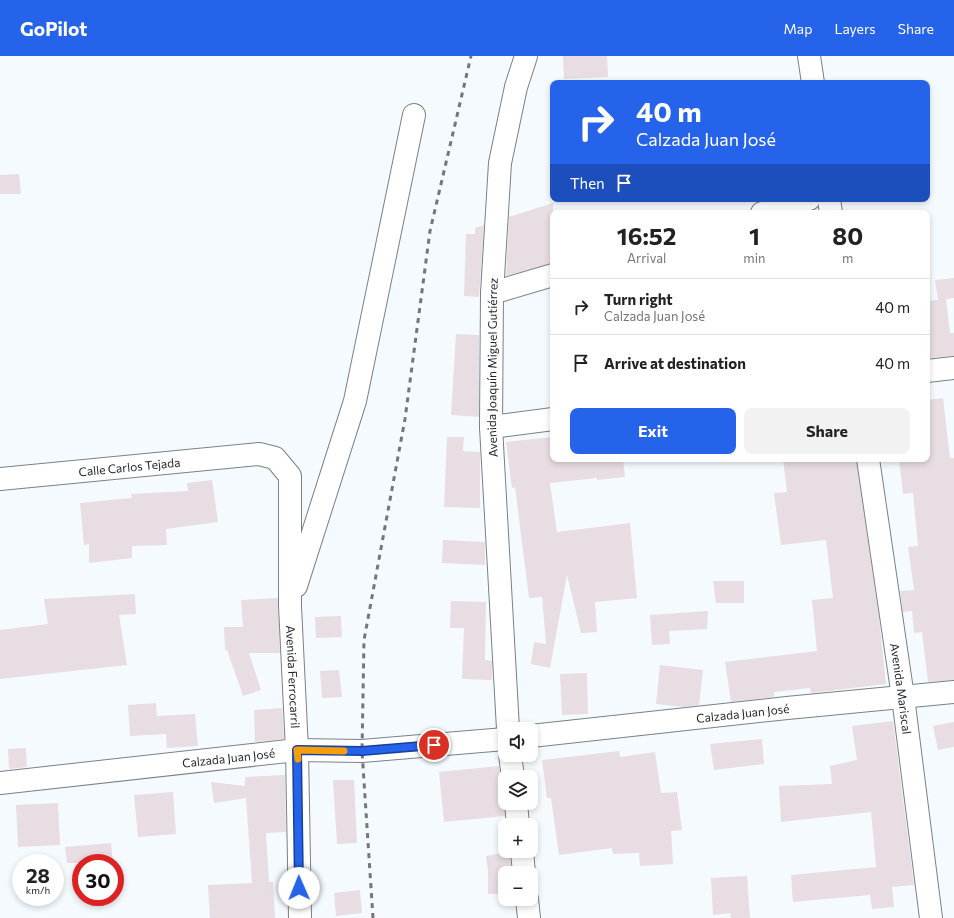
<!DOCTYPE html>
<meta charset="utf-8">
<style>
body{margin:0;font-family:Commissioner,sans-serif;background:#f2f2f2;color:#222;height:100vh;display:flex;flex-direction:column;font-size:15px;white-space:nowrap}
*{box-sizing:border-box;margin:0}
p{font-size:13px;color:#767676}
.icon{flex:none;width:22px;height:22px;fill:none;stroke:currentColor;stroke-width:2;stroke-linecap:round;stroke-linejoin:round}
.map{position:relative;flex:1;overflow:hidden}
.side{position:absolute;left:550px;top:154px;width:380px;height:252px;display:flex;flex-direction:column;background:#fff;border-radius:8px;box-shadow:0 2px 6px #0003}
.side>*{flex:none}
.top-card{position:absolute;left:550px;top:24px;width:380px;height:122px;border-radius:8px;box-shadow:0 2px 6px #0003;background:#2563eb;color:#fff;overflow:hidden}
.tools{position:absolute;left:498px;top:666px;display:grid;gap:8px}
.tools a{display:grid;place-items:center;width:40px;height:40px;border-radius:8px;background:#fff;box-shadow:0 2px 6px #0003;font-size:20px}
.speed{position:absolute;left:12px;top:798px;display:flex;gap:8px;font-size:20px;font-weight:700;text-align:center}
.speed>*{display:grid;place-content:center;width:52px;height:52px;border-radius:50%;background:#fff;box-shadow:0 2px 6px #0003;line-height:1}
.speed small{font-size:10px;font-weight:400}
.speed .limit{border:6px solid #d22;background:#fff;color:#111}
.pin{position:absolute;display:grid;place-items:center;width:34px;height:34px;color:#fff;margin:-17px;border:2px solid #fff;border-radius:50%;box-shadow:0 1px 4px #0007}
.me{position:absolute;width:44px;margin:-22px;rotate:359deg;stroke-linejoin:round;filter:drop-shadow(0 0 3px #0008)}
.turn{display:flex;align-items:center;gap:14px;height:84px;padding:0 20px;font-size:18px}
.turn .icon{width:52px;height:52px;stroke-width:2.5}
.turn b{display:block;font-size:28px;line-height:34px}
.then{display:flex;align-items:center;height:38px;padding:0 20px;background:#0003;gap:8px;font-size:15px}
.eta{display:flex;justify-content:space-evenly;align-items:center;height:68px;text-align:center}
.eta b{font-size:24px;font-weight:700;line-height:28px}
.primary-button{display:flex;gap:8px;margin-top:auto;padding:8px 20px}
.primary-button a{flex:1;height:46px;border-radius:8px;background:#2563eb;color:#fff;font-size:16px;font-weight:700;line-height:46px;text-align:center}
.primary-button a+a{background:#f2f2f2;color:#222}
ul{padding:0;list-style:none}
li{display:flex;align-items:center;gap:12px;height:56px;padding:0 20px;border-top:1px solid #e0e0e0}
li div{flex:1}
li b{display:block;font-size:15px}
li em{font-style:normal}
header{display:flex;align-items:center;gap:24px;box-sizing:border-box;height:56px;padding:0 20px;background:#2563eb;color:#fff}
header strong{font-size:19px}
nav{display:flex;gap:22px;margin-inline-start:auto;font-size:14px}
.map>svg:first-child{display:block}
.building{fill:#e8dde2}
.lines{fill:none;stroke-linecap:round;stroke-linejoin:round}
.street-casing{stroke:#798187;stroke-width:24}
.street{stroke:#fff;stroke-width:22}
.rail{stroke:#73767a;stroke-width:3;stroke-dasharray:5 5;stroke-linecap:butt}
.route-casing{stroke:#184099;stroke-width:10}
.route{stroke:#2563eb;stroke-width:7}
.slow{stroke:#f59e0b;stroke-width:7}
.labels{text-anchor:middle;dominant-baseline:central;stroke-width:3;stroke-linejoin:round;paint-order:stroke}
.street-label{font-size:12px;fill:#1f2225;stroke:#fff}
</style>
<header>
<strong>GoPilot</strong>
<nav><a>Map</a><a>Layers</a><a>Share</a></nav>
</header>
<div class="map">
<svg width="954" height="862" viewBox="0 0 954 862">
<rect width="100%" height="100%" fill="#f5faff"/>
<path class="building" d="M 563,0 L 607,0 L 608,21 L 564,23 Z
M 19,118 L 21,138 L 0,138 L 0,119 Z
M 553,147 L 553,207 L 506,220 L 509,161 Z
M 484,169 L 479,241 L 464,240 L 466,178 L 475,178 L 475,172 Z
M 954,222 L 954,242 L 946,243 L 950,277 L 954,277 L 954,300 L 927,302 L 927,245 L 938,244 L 935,224 Z
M 456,278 L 479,279 L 479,361 L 451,359 Z
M 943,342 L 950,402 L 954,402 L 954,624 L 928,626 L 922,576 L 914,577 L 912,555 L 903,556 L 900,535 L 914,534 L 908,491 L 918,490 L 913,437 L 903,438 L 899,403 L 927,403 L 927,344 Z
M 447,381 L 464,381 L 463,395 L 480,396 L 480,452 L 444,451 Z
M 553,381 L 553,403 L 623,403 L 625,421 L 597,424 L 597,422 L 550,427 L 557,476 L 630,467 L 637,542 L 595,546 L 597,576 L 581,577 L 567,519 L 550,612 L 531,608 L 534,586 L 546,588 L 542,541 L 529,542 L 515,431 L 512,432 L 506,386 Z
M 783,403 L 826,403 L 826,405 L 856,403 L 879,562 L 886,628 L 811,637 L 810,632 L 774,636 L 774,641 L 731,646 L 725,606 L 817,595 L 812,544 L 833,542 L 826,484 L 781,489 L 774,437 L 787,436 Z
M 212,424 L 218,466 L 166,473 L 167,489 L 132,490 L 132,502 L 89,507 L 89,488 L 84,489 L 80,447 L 132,442 L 131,438 L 188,435 L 187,427 Z
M 443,484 L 485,486 L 485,509 L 442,507 Z
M 713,525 L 744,525 L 744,547 L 716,547 Z
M 135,538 L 136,558 L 119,559 L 127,609 L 0,623 L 0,574 L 48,568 L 44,543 Z
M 278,542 L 280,597 L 249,597 L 261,634 L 243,640 L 227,594 L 225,594 L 224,571 L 243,571 L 241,544 Z
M 451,545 L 486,546 L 485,604 L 492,605 L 492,624 L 462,623 L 464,572 L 450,572 Z
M 708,555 L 707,573 L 669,575 L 670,588 L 652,589 L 650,559 Z
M 341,560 L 342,581 L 316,582 L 315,561 Z
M 660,609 L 703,614 L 699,649 L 684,651 L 656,648 Z
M 339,614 L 342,641 L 322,642 L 320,615 Z
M 587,617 L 588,658 L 562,659 L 560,618 Z
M 156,647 L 157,660 L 195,658 L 198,690 L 167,692 L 166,678 L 130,680 L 128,649 Z
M 282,652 L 284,683 L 255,686 L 254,654 Z
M 893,665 L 914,829 L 892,831 L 894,851 L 872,853 L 870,839 L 793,846 L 791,819 L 876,811 L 871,756 L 781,766 L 779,730 L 832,728 L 830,710 L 857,704 L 852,670 Z
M 954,666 L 954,691 L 938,694 L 933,670 Z
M 762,683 L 764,708 L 714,714 L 710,688 Z
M 26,692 L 27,711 L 9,713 L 8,693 Z
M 619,695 L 620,701 L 655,696 L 661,737 L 677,736 L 682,774 L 671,775 L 673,808 L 640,810 L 639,797 L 613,798 L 612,792 L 559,799 L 551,742 L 547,742 L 542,704 Z
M 499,710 L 501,723 L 505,730 L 505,760 L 444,766 L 439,716 Z
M 285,719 L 286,776 L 266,777 L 269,826 L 273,826 L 275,862 L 210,862 L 208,829 L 252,827 L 246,742 L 214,747 L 211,726 L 245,730 L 245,721 Z
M 333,724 L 354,724 L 357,787 L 337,788 Z
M 173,736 L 176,778 L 138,781 L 134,739 Z
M 58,747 L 60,789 L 18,791 L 16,749 Z
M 111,787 L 113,807 L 67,807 L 65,791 Z
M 510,796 L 511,817 L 505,817 L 505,838 L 488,838 L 488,815 L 486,800 Z
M 747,820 L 750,862 L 731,862 L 730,857 L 713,859 L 711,822 Z
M 360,834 L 362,857 L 336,860 L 334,837 Z"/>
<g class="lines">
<defs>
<g id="street">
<path d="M 809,0 L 813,27"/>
<path d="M 829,143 L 831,157"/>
<path d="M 762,157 L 809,143"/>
<path d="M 492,237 L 553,219"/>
<path d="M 927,315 L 954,312"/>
<path d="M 491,371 L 553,363"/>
<path id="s1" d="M 868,403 L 903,641 L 931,862"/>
<path id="s2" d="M 0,423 L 259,398 L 275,402 L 290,420 L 290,550 L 297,694 L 300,862"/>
<path d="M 296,530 L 355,345 L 414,59"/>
<path id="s3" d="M 508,673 L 491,371 L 492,237 L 500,107 L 516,31 L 526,0"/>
<path id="s4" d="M 531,680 L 787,652 L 954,636"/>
<path d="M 510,699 L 513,721"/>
<path id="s5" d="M 0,727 L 297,694 L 362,695 L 505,683"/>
<path d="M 516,747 L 518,769"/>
<path d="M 522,795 L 524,817"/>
<path d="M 527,843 L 529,862"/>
</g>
</defs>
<use href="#street" class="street-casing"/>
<use href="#street" class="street"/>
<path class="rail" d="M 373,862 L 362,695 L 364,584 L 405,363 L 430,175 L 471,0"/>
</g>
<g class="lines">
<defs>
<path id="route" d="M 299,832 L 297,694 L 362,695 L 434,689"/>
</defs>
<use href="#route" class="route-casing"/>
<use href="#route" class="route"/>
<path class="slow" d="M 298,703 L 297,694 L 344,695"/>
</g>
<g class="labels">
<g class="street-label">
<text stroke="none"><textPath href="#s3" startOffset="362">Avenida Joaquín Miguel Gutiérrez</textPath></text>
<text stroke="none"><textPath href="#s2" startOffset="130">Calle Carlos Tejada</textPath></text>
<text stroke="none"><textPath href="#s2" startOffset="501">Avenida Ferrocarril</textPath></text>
<text stroke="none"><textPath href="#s1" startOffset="232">Avenida Mariscal</textPath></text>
<text stroke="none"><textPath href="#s4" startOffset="213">Calzada Juan José</textPath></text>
<text stroke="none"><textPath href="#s5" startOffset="230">Calzada Juan José</textPath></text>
</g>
</g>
</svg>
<div class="tools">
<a><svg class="icon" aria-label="sound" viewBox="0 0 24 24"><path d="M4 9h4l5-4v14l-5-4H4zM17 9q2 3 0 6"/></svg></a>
<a><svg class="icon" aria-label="layers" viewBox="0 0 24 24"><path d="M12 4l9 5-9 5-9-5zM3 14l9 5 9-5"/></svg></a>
<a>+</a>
<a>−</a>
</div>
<div class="speed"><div>28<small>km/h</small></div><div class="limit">30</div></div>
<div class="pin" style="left:434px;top:689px;background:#d93025"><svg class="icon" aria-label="arrive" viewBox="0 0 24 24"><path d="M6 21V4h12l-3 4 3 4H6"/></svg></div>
<svg class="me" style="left:299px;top:832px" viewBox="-20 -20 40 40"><circle r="19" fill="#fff"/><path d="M0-13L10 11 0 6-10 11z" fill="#2563eb"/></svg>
<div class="top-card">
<div class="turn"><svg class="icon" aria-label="right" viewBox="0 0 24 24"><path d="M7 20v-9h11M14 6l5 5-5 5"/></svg><div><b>40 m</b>Calzada Juan José</div></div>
<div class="then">Then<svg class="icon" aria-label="arrive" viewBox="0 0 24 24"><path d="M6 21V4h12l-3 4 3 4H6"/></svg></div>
</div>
<section class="side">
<div class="eta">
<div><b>16:52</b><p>Arrival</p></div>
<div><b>1</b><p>min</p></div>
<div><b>80</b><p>m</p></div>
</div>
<ul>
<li><svg class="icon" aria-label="right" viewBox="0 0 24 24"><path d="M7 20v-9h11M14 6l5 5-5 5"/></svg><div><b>Turn right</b><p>Calzada Juan José</p></div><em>40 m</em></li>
<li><svg class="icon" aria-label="arrive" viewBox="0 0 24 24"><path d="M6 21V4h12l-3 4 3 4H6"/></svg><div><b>Arrive at destination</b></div><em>40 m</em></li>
</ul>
<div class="primary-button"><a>Exit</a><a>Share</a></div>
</section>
</div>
